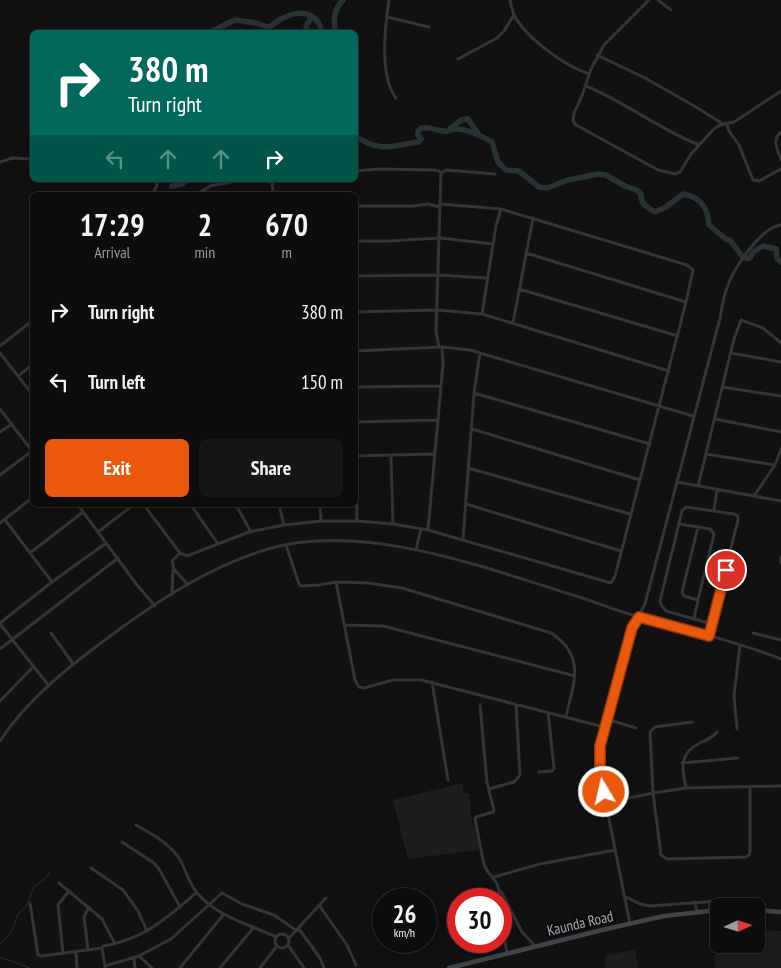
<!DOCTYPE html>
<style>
body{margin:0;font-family:"PT Sans Narrow",sans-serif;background:#161617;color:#f1f3f6;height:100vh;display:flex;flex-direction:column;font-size:19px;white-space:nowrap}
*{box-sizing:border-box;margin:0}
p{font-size:16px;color:#9a9c9e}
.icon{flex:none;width:28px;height:28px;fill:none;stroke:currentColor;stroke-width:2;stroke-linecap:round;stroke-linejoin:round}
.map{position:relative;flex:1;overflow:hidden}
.details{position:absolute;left:30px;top:192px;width:328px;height:315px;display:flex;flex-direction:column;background:#0d0d0e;border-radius:8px;box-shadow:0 2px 12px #0003,0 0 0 1px #2d2d2e}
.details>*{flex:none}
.hud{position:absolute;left:30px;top:30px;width:328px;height:152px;border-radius:8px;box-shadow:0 2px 12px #0003,0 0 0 1px #2d2d2e;background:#00695c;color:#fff;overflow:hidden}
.needle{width:32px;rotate:86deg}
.controls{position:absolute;left:710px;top:898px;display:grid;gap:10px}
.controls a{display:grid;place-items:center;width:55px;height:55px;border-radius:8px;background:#0d0d0e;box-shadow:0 2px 12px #0003,0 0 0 1px #2d2d2e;font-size:25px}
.speed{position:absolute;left:372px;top:888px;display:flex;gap:10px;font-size:25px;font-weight:700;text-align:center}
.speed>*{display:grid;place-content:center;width:65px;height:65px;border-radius:50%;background:#0d0d0e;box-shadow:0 2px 12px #0003,0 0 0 1px #2d2d2e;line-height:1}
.speed small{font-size:12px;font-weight:400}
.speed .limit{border:8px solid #d22;background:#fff;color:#111}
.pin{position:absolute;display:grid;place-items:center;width:42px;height:42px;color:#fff;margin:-21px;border:2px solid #fff;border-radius:50%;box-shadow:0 1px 5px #0007}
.me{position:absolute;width:55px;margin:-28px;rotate:351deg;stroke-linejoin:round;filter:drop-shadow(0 0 4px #0008)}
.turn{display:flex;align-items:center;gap:18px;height:105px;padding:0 15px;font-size:22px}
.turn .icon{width:65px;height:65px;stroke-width:2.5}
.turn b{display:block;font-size:35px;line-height:42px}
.lanes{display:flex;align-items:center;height:48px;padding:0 15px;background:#0003;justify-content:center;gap:25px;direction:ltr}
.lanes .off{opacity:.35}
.eta{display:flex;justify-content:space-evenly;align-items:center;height:85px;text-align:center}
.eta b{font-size:30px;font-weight:800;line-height:35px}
.action{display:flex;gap:10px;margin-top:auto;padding:10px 15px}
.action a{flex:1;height:58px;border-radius:8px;background:#ea580c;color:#fff;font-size:20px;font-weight:800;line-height:58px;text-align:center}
.action a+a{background:#161617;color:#f1f3f6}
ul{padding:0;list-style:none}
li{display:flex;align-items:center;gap:15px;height:70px;padding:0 15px}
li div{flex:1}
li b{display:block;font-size:19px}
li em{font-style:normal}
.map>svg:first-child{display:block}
.built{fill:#1d1d1f}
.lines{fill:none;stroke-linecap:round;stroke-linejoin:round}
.stream{stroke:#283235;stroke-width:1}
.river{stroke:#283235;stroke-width:5.5}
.minor{stroke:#323437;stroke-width:3}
.secondary{stroke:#404347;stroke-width:4.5}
.route-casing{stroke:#983908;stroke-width:12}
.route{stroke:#ea580c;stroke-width:9}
.labels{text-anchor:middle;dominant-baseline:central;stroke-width:5;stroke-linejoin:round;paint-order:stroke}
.street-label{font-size:15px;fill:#a3abb2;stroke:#0c0c0d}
</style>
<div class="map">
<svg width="781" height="968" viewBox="0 0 781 968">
<rect width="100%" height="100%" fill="#111112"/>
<path class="built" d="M 462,783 L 464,793 L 469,793 L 471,813 L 470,813 L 480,850 L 408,859 L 393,800 Z
M 715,929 L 719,929 L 719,944 L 756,944 L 756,930 L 781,931 L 781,968 L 715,968 Z
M 635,949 L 639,968 L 605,968 L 605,956 Z"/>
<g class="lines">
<path class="stream" d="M 0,945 L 2,942 L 12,931 L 17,916 L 26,906 L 34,887 L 47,877 L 50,871
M 0,957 L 30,968"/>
<path class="river" d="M 210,32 L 235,20 L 256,23 L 268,27 C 274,25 277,21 283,18 C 301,10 317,11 322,32
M 308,32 L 306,26 L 310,20 L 310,15
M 335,32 C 334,20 333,10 343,0
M 450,129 L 461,120 L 468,119 L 479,135
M 355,136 C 381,153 390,146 418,142 L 421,139 L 418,136 L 418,131 L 421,128 C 433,127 434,130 444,131 C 448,132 451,129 455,129 C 465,128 484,137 492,142 L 498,162 L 506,170 L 519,171 L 539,187 L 547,188 L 568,180 L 598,174 L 606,175 L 625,186 L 637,190 L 641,194 C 641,205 647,207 655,212 L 666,207 L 683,194 C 701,197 708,208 709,225 L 727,240 L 730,240 L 741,255 L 747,259 L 750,258 L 753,252 L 763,246 L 776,249 L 777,259 L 781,262
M 172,186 L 182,184 L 186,180"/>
<path class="minor" d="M 389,0 C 385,26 379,76 396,98
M 510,0 C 511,5 512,10 514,15 C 526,38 565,66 589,74
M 649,0 L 604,45 L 591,69 L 582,96 L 574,113 L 573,121 L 576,125 L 658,170 L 675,174 L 680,172 L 691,154 L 714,129 L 720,125 L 734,122 L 781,91
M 658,0 L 671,10
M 387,17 L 429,27
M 597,55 L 645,78 L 696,107 L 723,124
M 458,59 L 497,38 L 504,31 L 514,15
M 586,86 C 625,102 659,129 699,145
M 727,125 L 729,131 L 739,145 L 753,180 L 759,181 L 781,169
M 781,132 C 771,140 778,150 781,160
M 0,162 L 12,158 L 32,159
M 355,171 L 379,169 L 434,170 L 439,171 L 441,173 L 446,170 L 495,174
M 272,180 L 273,195
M 152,195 L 157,185 L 157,180
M 196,195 L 210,186 L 241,180
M 355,206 L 413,206 L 428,204 L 440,207
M 355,241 L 389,241 L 440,238 L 493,244
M 526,253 L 686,302
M 355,276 L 437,275 L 487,278
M 519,289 L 678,336
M 355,312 L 437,310 L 482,314 L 669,371
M 482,314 L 496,226 L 501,209
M 513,323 L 533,218
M 0,346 L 32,321
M 439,347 L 436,332 L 441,173
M 355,351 L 442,347 L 470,350 L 693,416
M 0,353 L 32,394
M 731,353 L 781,362
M 18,376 L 32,365
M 355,387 L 440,386
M 722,387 L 781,396
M 474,393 L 650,444
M 0,409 L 32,451
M 715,419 L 781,432
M 355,422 L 437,420
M 472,429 L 640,480
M 0,432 L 12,424
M 706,454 L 775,465
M 355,456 L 435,454
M 356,456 L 357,521
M 391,456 L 393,524
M 468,468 L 630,514
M 0,475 L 32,451
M 677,482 L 781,501
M 698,486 L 734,339 L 741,320 L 763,328 L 781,343
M 754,496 L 775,465 L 781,449
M 466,504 L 621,551
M 78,505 L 137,585 L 155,606
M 144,505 L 180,553 L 187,556 L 249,532 L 284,525 L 321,521 L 357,521 L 393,524 L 428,530 L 611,583 L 615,576 L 686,302 L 693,270 L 687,265 L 501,209 L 441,204
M 191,505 L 218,544
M 236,505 L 251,532
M 279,505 L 284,525
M 320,505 L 321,521
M 686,507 L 734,514 L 738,516 L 738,520 L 712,624 L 666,611 L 661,605 L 660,601 L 682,511 Z
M 714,510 L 717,489
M 5,520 L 52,582 L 106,543
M 0,523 L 32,498
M 679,524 L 710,529 L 714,534 L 698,600 L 684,596 L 682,592 L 698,527
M 428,530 L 443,364 L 442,347
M 98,532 L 133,505
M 463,539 L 474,393 L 480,353
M 286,545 L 299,584 L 301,586 L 319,585 L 336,582 L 368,583 L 402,588 L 551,633 C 586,656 574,682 566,716
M 416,550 L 421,529
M 30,553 L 83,512
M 180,553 L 172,561 L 174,569 L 188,585
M 781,557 L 781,563
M 336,582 L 355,680 L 359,687 L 364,688 L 393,680 L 421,680 L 604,727
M 172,595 L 173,569
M 694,619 L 698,600
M 0,623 L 52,582
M 0,624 L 49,686
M 344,625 L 383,626 L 575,676
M 51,633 L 74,665
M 753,633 L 781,640
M 709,636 L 712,624
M 0,649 L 118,558
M 432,682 L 448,780
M 0,701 L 33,667
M 480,705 L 487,783 L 494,810 L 493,812 L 476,817 L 475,819 L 484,865 C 491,880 499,878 500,899
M 606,719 L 636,728
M 692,722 L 655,727 L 650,732 L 653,793 L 661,855 L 667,859 L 746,857 L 749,855 L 750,851 L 750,786
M 737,729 L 734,696 L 740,645
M 0,741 C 28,698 72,664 113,634 C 160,599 211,566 268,549 C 366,521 488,569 582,598 C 601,604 620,612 640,617 C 687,630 735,641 781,659
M 682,763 L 738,758
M 539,772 L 552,771 L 554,769 L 548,712
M 686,788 C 682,768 678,754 700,743 C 707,740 712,738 717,732
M 489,789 L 514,782 L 520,775 L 516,704
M 606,803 L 653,793 L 686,788 L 781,786
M 136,825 C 152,834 171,844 181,861 C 186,872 190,886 199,895 C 220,918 249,924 276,937
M 122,842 L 154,863 L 159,869 L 180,907
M 91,868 L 123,890 L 138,911 L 147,931
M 494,877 L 540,864 L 615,850
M 59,883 L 102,919 L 115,944
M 501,891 L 522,932 L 535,946
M 624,896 L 640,904 L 650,906 L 748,899
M 695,902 L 697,912
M 30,903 L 38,955 L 42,956 L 102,948
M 319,905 L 347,945 L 356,965
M 710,911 L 710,901
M 501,920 L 507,953
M 630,924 L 600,774 L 600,745 L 602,732 L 632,628 L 645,604 L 720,318 C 722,308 723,297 727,288 C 733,269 761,227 781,225
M 299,929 L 320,958 L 324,968
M275 941a7 7 0 1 1 14 0a7 7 0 1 1-14 0Z
M 288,939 L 326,898
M 288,945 L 304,968
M 88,950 L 84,917 L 89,907
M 76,952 L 77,968
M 63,953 L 58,905 L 69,891
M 139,956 L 152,968
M 134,958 L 135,968
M 105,966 L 102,948 L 103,946 C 143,940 167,918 196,893
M 105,968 L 105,966 L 139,956 L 171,939 L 222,893 L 242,904 L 274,915 L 297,931
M 180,968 L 223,915
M 220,968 L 254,927
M 260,968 L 277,946"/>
<path class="secondary" d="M 756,910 L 781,912
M 449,968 L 602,930 L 664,916 L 719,910"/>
</g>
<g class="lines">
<defs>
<path id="route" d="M 604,792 L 600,774 L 600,746 L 632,628 L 639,617 L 709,636 L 726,570"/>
</defs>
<use href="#route" class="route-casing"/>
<use href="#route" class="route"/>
</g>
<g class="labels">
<g class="street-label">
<text transform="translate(580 923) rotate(-13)">Kaunda Road</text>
</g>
</g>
</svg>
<div class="controls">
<a><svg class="needle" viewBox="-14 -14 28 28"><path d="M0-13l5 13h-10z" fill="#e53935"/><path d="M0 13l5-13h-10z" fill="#9a9c9e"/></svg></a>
</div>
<div class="speed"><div>26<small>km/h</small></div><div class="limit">30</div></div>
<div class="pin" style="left:726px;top:570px;background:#d93025"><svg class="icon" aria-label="arrive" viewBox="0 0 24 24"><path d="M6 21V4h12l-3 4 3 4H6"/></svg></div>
<svg class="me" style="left:604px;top:792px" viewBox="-20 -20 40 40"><circle r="17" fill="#ea580c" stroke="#fff" stroke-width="3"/><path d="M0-11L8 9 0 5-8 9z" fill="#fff"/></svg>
<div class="hud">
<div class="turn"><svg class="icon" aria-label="right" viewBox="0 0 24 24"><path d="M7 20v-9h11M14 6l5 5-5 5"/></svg><div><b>380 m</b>Turn right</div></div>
<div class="lanes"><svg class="icon off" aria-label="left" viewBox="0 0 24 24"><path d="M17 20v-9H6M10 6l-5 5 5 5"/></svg><svg class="icon off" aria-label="ahead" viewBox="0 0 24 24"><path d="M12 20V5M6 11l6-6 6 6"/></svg><svg class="icon off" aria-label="ahead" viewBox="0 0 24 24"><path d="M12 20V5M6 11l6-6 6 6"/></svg><svg class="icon" aria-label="right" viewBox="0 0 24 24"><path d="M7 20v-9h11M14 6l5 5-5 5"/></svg></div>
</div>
<section class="details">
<div class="eta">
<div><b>17:29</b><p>Arrival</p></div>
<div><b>2</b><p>min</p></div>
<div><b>670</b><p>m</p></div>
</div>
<ul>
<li><svg class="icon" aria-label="right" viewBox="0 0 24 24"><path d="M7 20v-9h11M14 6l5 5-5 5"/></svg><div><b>Turn right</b></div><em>380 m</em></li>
<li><svg class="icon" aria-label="left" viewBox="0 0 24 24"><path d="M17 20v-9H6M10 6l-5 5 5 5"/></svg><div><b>Turn left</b></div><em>150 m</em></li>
</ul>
<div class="action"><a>Exit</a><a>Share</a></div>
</section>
</div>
